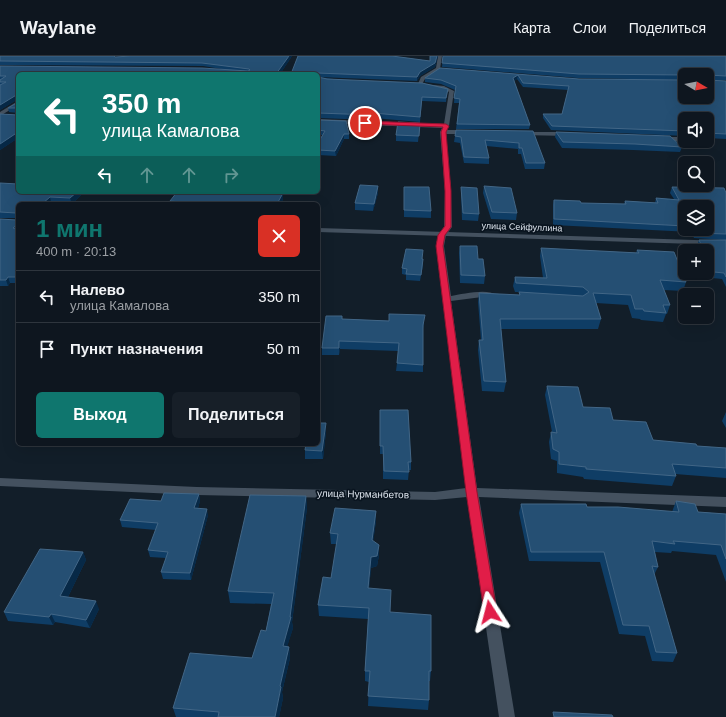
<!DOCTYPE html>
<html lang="ru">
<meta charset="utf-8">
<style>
body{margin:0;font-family:Arial,sans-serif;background:#171f28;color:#f1f3f6;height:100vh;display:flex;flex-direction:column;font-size:15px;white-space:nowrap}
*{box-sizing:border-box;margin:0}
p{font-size:13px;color:#9b9fa4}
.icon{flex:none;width:22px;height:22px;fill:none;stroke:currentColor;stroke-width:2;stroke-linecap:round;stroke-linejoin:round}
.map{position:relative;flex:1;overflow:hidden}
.panel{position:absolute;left:16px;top:146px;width:304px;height:244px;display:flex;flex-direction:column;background:#0e161f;border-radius:6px;box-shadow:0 4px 16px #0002,0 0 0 1px #2e353d}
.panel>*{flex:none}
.guide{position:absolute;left:16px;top:16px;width:304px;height:122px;border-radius:6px;box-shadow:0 4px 16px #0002,0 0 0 1px #2e353d;background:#0f766e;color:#fff;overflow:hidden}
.needle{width:26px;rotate:100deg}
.fabs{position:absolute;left:678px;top:12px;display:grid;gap:8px}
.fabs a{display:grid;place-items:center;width:36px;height:36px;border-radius:6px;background:#0e161f;box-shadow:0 4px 16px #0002,0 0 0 1px #2e353d;font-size:20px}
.pin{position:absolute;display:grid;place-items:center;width:34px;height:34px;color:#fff;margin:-17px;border:2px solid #fff;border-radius:50%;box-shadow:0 1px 4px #0007}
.me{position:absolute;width:44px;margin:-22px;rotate:351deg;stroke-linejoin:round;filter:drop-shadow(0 0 3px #0008)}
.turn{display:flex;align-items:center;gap:14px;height:84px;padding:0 20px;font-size:18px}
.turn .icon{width:52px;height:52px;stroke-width:2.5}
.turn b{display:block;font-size:28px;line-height:34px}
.lanes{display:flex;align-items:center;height:38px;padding:0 20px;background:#0003;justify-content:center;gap:20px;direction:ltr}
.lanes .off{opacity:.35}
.round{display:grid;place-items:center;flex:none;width:42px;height:42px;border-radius:6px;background:#171f28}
.overview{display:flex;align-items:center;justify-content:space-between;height:68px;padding:0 20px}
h1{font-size:24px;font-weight:800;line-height:30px;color:#0f766e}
.cta{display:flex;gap:8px;margin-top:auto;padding:8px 20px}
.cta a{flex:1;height:46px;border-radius:6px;background:#0f766e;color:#fff;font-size:16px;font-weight:800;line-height:46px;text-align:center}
.cta a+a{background:#171f28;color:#f1f3f6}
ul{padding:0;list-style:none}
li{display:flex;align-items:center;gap:12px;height:52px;padding:0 20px;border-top:1px solid #2e353d}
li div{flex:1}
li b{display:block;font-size:15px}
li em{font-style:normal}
header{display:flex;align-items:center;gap:24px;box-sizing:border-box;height:56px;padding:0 20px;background:#0e161f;border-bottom:1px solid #2e353d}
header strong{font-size:19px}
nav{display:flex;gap:22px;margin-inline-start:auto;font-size:14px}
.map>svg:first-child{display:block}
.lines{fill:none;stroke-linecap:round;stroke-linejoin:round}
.minor{fill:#44515f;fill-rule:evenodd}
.tertiary{fill:#44515f;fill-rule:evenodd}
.wall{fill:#0f3d65;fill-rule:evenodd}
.shaded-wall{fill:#072947}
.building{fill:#254f73;stroke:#426686}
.route{fill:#e11d48;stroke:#92132f}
.labels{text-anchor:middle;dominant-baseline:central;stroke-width:3.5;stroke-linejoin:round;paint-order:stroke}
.far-street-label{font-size:9px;fill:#dbe2eb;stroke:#09141f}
.street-label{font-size:10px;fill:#dbe2eb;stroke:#09141f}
</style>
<header>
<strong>Waylane</strong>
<nav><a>Карта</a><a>Слои</a><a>Поделиться</a></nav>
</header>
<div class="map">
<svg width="726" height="661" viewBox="0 0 726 661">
<rect width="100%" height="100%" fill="#121e29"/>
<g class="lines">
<path class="minor" d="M 438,0 L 442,0 L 440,13 L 425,23 L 421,30 L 417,30 L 421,21 L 436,12 Z
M 424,28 L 444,30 L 454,35 L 449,70 L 447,74 L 469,74 L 472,76 L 469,78 L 446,78 L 451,135 L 452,171 L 446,179 L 444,190 L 451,240 C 462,238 488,232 496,239 L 492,242 L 482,241 L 451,245 L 477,432 L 726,441 L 726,451 L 479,441 L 515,661 L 499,661 L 467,441 L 435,444 L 197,439 L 0,430 L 0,422 L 197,431 L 435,436 L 466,432 L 436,190 L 438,179 L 444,171 L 445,135 L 440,76 L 442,72 L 318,67 L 318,63 L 444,68 L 449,36 L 443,32 L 422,30 Z
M 18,45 L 18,49 L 0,60 L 0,56 Z
M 519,76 L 569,76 L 572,78 L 569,80 L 521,79 L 518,77 Z
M 685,81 L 685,85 L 661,85 L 658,83 L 661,81 Z"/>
<path class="tertiary" d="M 318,172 L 726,185 L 726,189 L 318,176 Z"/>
</g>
<path class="wall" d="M 0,0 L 115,1 L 131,0 L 292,0 L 280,18 L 18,18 L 18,43 L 0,54 L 0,10 L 227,14 L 203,10 L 0,9 Z
M 297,0 L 393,0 L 430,5 L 430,0 L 438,0 L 435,11 L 420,20 L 417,25 L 318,21 L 318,18 L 291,18 L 298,1 Z
M 443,0 L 726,0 L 726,24 L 707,24 L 726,25 L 726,83 L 707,82 L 707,63 L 685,63 L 685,80 L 551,74 L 543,62 L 543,58 L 562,58 L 568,34 L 523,31 L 517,23 L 514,25 L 530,69 L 529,73 L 456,73 L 459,47 L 454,47 L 455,34 L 441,28 L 425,26 L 425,22 L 440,12 L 579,23 L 685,24 L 707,19 L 685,19 L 685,24 L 578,22 L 442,11 Z
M 318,21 L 447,37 L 446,46 L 422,45 L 420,66 L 373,62 L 372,64 L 318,62 Z
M 18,48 L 18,82 L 0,94 L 0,58 L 18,59 L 18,57 L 9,56 L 8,52 Z
M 318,64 L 349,78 L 349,83 L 344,83 L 336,100 L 318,99 L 318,87 L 323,79 L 318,79 Z
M 420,67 L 418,86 L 396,85 L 396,79 Z
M 456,74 L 533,75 L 545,107 L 544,113 L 525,113 L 521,98 L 518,98 L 518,93 L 486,90 L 489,102 L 489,108 L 464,107 L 460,87 L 454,86 Z
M 556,76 L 682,91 L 680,96 L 633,94 L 562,92 L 555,81 Z
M 0,127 L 18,136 L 84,136 L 72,148 L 51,146 L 49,148 L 18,148 L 18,227 L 10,227 L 8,230 L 0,230 L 0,163 L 17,164 L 17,162 L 0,162 Z
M 378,130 L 378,137 L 373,155 L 355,154 L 355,147 Z
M 484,130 L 517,157 L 516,164 L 491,163 L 483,137 Z
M 404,131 L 431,155 L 431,162 L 404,161 Z
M 461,131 L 479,158 L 478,165 L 462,164 L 461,138 Z
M 672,131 L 726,137 L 726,184 L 694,182 L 691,176 L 553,169 L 553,149 L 554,144 L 581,147 L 624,148 L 625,145 L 655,147 L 656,142 L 674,143 L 670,137 ZM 685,151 L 707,173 L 685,173 Z
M 283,137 L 283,143 L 281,148 L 170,148 L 170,145 Z
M 699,184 L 726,184 L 726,231 L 722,223 L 712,222 L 707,211 L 707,195 L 700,195 L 697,190 Z
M 460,190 L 478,203 L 485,220 L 484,228 L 460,227 L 459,197 Z
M 541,192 L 636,197 L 637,194 L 686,226 L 683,235 L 664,234 L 670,249 L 667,258 L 666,258 L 663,266 L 641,264 L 640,263 L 632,262 L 628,249 L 596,247 L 601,263 L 598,273 L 501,273 L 506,326 L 504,336 L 482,335 L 478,294 L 479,284 L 481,284 L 478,246 L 479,237 L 519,239 L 519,236 L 515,236 L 513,230 L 515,221 L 543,222 L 540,200 Z
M 422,203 L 423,203 L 423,209 L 420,225 L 406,224 L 406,219 L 402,218 L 402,212 Z
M 342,260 L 342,263 L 424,266 L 423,273 L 423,316 L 396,315 L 397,307 L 398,295 L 340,293 L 339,299 L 322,299 L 322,292 Z
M 547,330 L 583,351 L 613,364 L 653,384 L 697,390 L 726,392 L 726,422 L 675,418 L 676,420 L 672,430 L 584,423 L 583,421 L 557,417 L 557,405 L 551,403 L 549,386 L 551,376 L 552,376 L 545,339 Z
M 380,354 L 411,406 L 411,414 L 409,414 L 408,424 L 383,423 L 383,398 L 380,398 Z
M 726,356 L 726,372 L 722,365 Z
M 326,376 L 323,403 L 305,403 L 305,394 Z
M 199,438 L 200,445 L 198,452 L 208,459 L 191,524 L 163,523 L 161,516 L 166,502 L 150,501 L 148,494 L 156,474 L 122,471 L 120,464 L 161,445 Z
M 306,440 L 307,452 L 292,566 L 293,572 L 287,590 L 289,591 L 290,602 L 282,636 L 283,642 L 279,661 L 176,661 L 173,652 L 252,602 L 266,575 L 271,548 L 230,547 L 228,535 Z
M 676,445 L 698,456 L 726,458 L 726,526 L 716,499 L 672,495 L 671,497 L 655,496 L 658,511 L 654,519 L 677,597 L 673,606 L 652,605 L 645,580 L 619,578 L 600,506 L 529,505 L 519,457 L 521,448 L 672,456 Z
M 376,455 L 376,465 L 373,485 L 379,499 L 377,510 L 371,512 L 369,532 L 390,556 L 431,615 L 430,625 L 429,625 L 429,644 L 428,654 L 368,650 L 369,626 L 365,625 L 365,615 L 368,563 L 319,560 L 318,549 L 331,522 L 337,488 L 331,488 L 330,477 Z
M 83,496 L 86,504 L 68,541 L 99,553 L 90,572 L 55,566 L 53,569 L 8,565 L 4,556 Z"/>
<path class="shaded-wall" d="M 289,0 L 292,0 L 280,18 L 276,18 Z
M 437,0 L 438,0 L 435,11 L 420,20 L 417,25 L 417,21 L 420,16 Z
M 518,19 L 517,23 L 512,26 L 513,22 Z
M 18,38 L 18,43 L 0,54 L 0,49 Z
M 18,76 L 18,82 L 0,94 L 0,88 Z
M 344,78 L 344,83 L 336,100 L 335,95 Z
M 378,130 L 378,137 L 373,155 L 374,148 Z
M 77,136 L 84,136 L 72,148 L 70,142 Z
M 283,137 L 283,143 L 281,148 L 277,148 Z
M 50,141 L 51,146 L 49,148 L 42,148 Z
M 18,168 L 18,175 L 13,172 Z
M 423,203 L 423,209 L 420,225 L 421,219 Z
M 8,221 L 10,227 L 8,230 L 6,224 Z
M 339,285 L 340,293 L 339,299 Z
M 326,367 L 326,376 L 323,403 L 322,395 Z
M 199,438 L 200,445 L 196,459 L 194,452 Z
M 306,440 L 307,452 L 292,566 L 293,572 L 284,601 L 283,590 L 290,561 Z
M 207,453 L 208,459 L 191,524 L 190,517 Z
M 376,455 L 376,465 L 372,495 L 372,484 Z
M 379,489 L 379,499 L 377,510 L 371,512 L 368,543 L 368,532 L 371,501 Z
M 83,496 L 86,504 L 64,549 L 60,540 Z
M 96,545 L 99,553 L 90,572 L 86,564 Z
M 51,558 L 55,566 L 53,569 L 49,561 Z
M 289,591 L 290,602 L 282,636 L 283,642 L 279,661 L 275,661 L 280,630 Z"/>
<path class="building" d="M 0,0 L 114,0 L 115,1 L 131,0 L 289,0 L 276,18 L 106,18 L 108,16 L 55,16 L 51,18 L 18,18 L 18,38 L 0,49 L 0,29 L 6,26 L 0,26 L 0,24 L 6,20 L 0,20 L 0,10 L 202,12 L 248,15 L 250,14 L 249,13 L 202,7 L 0,5 Z
M 298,0 L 392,0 L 430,5 L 430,0 L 437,0 L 435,7 L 420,16 L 417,21 L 317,17 L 317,18 L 291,18 Z
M 443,0 L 726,0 L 726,20 L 708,19 L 707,24 L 726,25 L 726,78 L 707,77 L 707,63 L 685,63 L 685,75 L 552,70 L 543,58 L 562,58 L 569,30 L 523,27 L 518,19 L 513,22 L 530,69 L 457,68 L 460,43 L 454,42 L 456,30 L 441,24 L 425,22 L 440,12 L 579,23 L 685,24 L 685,41 L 707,41 L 707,19 L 685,19 L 579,18 L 442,7 Z
M 318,21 L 327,23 L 422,27 L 448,33 L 446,42 L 422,41 L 420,61 L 373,57 L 372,59 L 318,57 Z
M 15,48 L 18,48 L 18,76 L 0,88 L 0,58 L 18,59 L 18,52 L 8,52 Z
M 318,64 L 346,65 L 349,78 L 344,78 L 335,95 L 318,94 L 318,87 L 325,75 L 318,74 Z
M 398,66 L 420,67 L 419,80 L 396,79 Z
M 456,74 L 533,75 L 545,107 L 526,107 L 522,92 L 519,92 L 519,87 L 485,84 L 489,102 L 464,101 L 461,81 L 455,80 Z
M 556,76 L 670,80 L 682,91 L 635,88 L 563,86 Z
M 0,127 L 18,128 L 18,136 L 77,136 L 70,142 L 50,141 L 42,148 L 18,148 L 18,168 L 13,172 L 18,173 L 18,221 L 8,221 L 6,224 L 0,224 L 0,163 L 17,164 L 16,157 L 0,156 Z
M 360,129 L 378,130 L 374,148 L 355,147 Z
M 484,130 L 511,132 L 517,157 L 492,156 Z
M 404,131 L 429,131 L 431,155 L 404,154 Z
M 461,131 L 477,132 L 479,158 L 463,157 Z
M 672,131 L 724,132 L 726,137 L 726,178 L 696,177 L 694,173 L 707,173 L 707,151 L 685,151 L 685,170 L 554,163 L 554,144 L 580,145 L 581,147 L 626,148 L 625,145 L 658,147 L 656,142 L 679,144 Z
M 177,136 L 275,136 L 283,137 L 277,148 L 203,148 L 170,145 Z
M 699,184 L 726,184 L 726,221 L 724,217 L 714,216 L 707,201 L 707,195 L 704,195 Z
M 460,190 L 477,190 L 478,203 L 483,203 L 485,220 L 461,219 Z
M 541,192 L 639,197 L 637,194 L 674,196 L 686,226 L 660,224 L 670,249 L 663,249 L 666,257 L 644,255 L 643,253 L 635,253 L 631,239 L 593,237 L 601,263 L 500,263 L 506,326 L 484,325 L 479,284 L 483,284 L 479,237 L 520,239 L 519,236 L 583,240 L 589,236 L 583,231 L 516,227 L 515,221 L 547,222 Z
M 406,193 L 423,194 L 422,203 L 423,203 L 421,219 L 406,218 L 407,213 L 402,212 Z
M 389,258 L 425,259 L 423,269 L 423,309 L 397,307 L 399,287 L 339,285 L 339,292 L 322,292 L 326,260 L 342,260 L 342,263 L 389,265 Z
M 547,330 L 578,331 L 583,351 L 610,352 L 613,364 L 646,366 L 653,384 L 696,388 L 697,390 L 726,392 L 726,412 L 672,408 L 676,420 L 586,413 L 586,411 L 559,408 L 559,396 L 553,393 L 551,376 L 557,377 Z
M 380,354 L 408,354 L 411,406 L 408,406 L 409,416 L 384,415 L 383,390 L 380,390 Z
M 318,367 L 326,367 L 322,395 L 305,394 L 306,388 L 318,388 Z
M 164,437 L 199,438 L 194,452 L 207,453 L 190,517 L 161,516 L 168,496 L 148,494 L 158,467 L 120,464 L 130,443 L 161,445 Z
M 250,439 L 306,440 L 290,561 L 291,561 L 283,590 L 289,591 L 280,630 L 281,631 L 275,661 L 218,661 L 219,656 L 173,652 L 190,597 L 252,602 L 261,574 L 266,575 L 274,537 L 228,535 Z
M 676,445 L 695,448 L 698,456 L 726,458 L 726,503 L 721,489 L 673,485 L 675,488 L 652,485 L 658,511 L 652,510 L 677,597 L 656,596 L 649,570 L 623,569 L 604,496 L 531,496 L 521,448 L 586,448 L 587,451 L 618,451 L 679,456 Z
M 335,452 L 376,455 L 372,484 L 379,489 L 377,500 L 371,501 L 368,532 L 391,534 L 390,556 L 431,559 L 431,615 L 429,615 L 429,644 L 368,640 L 370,615 L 365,615 L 369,552 L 318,549 L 323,521 L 331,522 L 338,478 L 330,477 Z
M 40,493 L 83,496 L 60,540 L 96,545 L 86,564 L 51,558 L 49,561 L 4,556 Z
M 553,656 L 612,659 L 613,661 L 554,661 Z"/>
<path class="route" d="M 365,65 L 446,68 L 449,70 L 446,76 L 451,135 L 451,171 L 445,179 L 443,190 L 477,436 L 497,556 L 495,560 L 490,561 L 486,560 L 484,556 L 466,436 L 436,190 L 438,179 L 445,170 L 445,135 L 441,76 L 443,71 L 363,68 L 362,67 Z"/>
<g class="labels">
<g class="far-street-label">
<text transform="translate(522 171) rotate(2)">улица Сейфуллина</text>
</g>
<g class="street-label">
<text transform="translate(363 438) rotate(1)">улица Нурманбетов</text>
</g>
</g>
</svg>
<div class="fabs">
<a><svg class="needle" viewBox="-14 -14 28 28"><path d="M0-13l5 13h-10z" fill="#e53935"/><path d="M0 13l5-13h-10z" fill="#9b9fa4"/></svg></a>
<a><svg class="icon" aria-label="sound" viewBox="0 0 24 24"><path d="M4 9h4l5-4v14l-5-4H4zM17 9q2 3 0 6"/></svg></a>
<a><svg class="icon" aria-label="search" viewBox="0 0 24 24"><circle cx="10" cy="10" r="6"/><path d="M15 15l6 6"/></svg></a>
<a><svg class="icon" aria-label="layers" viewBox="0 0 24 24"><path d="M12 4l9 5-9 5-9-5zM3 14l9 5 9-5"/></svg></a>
<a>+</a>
<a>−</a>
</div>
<div class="pin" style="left:365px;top:67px;background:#d93025"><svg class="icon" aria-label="arrive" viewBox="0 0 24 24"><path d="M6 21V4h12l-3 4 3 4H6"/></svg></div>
<svg class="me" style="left:490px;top:556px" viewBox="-20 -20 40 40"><path d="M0-17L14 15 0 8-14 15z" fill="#e11d48" stroke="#fff" stroke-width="4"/></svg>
<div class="guide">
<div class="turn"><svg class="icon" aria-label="left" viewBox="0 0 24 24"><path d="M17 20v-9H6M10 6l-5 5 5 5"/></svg><div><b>350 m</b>улица Камалова</div></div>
<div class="lanes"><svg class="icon" aria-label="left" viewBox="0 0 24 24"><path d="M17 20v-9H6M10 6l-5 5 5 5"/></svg><svg class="icon off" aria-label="ahead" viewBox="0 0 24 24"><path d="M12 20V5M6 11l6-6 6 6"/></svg><svg class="icon off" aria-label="ahead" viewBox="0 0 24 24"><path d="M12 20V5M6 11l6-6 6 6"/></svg><svg class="icon off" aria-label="right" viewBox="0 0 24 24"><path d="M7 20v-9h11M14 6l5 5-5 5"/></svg></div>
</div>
<section class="panel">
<div class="overview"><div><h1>1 мин</h1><p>400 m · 20:13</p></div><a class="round" style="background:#d93025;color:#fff"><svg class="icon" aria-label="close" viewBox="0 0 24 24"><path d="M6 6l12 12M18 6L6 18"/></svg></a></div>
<ul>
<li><svg class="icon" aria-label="left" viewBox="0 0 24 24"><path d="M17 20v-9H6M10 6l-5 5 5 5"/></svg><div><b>Налево</b><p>улица Камалова</p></div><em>350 m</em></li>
<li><svg class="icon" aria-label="arrive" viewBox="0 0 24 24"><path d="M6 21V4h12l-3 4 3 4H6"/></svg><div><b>Пункт назначения</b></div><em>50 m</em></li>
</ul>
<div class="cta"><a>Выход</a><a>Поделиться</a></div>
</section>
</div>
